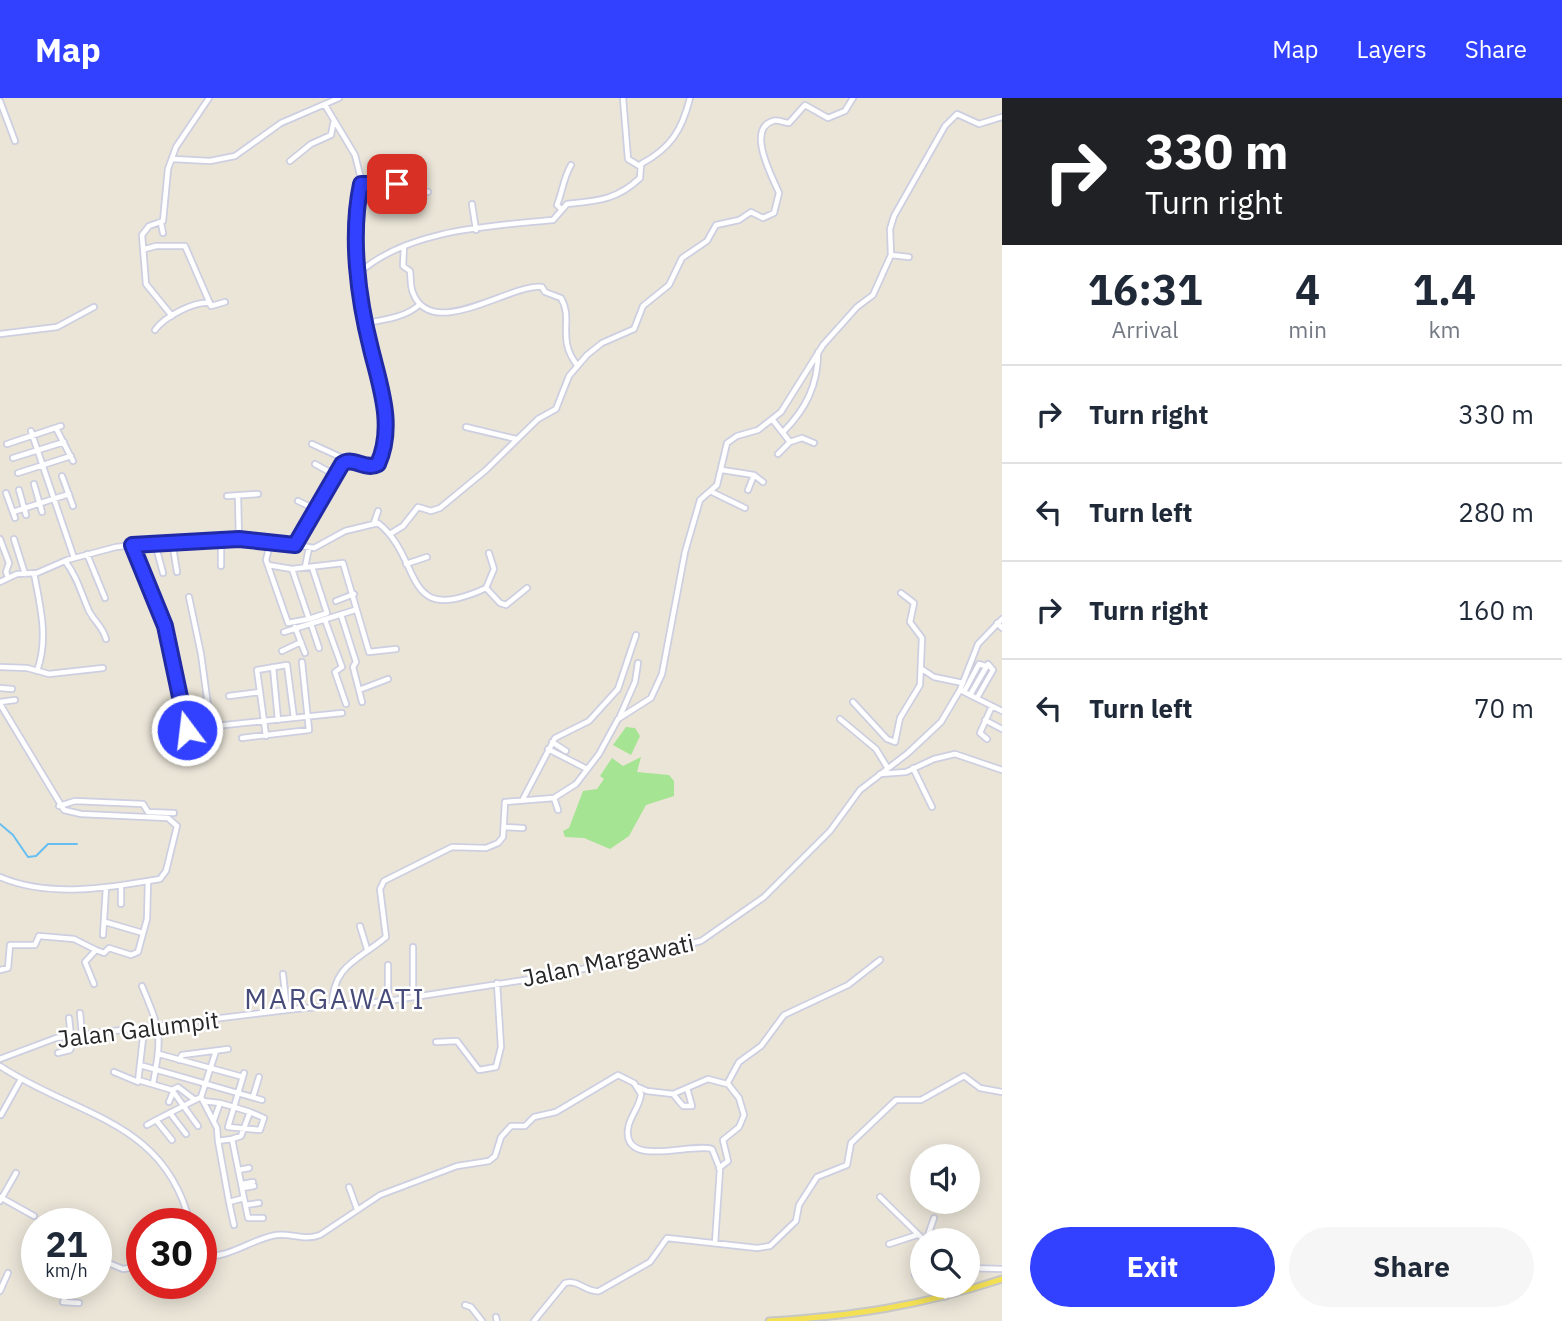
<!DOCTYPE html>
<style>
body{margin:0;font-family:"IBM Plex Sans",sans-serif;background:#f6f6f7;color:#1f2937;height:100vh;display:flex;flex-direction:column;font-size:26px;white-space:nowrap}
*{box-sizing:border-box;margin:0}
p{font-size:23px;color:#747a83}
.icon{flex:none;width:38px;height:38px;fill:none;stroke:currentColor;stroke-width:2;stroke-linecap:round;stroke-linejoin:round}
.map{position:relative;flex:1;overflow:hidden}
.sheet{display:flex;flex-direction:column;background:#fff;width:560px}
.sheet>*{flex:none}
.banner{background:#202124;color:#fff;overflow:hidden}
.fabs{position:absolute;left:910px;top:1046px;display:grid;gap:14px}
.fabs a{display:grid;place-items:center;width:70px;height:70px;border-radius:50%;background:#fff;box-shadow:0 4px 18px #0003;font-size:35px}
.speed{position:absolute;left:21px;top:1110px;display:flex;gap:14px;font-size:35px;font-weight:700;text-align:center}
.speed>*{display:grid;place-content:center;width:91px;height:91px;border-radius:50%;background:#fff;box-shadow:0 4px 18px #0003;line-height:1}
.speed small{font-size:18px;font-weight:400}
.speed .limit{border:10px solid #d22;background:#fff;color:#111}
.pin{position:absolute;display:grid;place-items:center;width:60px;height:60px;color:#fff;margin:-30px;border-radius:14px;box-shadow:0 4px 10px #0006}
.me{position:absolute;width:77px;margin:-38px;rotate:345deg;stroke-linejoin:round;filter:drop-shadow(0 0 5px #0008)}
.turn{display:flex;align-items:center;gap:24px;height:147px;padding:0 28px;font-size:32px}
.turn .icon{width:91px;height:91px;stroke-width:2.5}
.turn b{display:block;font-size:49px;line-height:60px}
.eta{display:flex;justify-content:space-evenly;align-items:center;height:119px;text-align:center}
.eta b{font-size:42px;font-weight:700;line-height:49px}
.cta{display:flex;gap:14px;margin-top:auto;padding:14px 28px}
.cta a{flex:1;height:80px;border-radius:42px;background:#3141ff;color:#fff;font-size:28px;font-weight:700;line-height:80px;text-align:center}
.cta a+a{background:#f6f6f7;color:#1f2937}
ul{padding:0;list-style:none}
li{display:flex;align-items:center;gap:21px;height:98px;padding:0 28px;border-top:2px solid #e0e1e3}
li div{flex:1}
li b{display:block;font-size:26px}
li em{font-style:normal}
header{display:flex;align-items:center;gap:42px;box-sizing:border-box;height:98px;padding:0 35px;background:#3141ff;color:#fff}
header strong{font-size:33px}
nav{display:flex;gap:38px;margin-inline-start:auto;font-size:24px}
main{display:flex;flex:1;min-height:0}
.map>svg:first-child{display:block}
.green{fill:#a5e492}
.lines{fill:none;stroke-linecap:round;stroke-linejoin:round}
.stream{stroke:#66bef1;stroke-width:2}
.minor-casing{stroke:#cdcfe1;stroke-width:8}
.major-casing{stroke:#c7c7c7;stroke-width:9}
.minor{stroke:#fff;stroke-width:4.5}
.major{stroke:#f4e054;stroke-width:5}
.route-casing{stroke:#202aa6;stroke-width:18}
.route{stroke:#3141ff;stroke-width:12}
.labels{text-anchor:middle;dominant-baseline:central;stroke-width:5;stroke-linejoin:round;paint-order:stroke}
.street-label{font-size:24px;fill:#272727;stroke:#fff}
.quarter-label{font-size:28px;letter-spacing:2px;fill:#474b79;stroke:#fff}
</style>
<header>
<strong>Map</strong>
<nav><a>Map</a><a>Layers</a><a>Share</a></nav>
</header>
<main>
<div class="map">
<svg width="1002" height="1223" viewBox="0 0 1002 1223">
<rect width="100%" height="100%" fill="#ebe5d8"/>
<path class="green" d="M 626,629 L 635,630 L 640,638 L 631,657 L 613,647 Z
M 641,659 L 637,674 L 669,677 L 674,683 L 674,698 L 646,707 L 629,738 L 610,751 L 584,740 L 565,739 L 563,733 L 569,730 L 583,693 L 597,691 L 604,681 L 600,678 L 612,660 L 623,668 Z"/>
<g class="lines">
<path class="stream" d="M 0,726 L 13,737 L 28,759 L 36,758 L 48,746 L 77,746"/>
<defs>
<path id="minor" d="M 623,0 L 628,61 L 641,69
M 0,3 L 15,43
M 173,61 L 210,63 L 235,58 L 281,25 L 339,0
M 290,63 L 311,46 L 331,37 L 334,22
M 361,87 L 403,86 L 428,94
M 472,106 L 476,132
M 561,111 L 557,107 C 563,92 563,81 571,67
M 161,125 L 163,135
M 404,148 L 403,168 L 410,173 C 411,180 410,188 413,195 C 432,244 511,185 542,189 L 545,194 L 561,200 C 574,222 556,240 577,267
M 145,151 L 156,148 L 185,148 L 211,208 L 225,204
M 891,157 L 909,159
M 359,175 C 408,131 492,128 553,122 L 567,106 C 597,103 617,102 640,80 L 641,66 C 671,50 682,32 690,0
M 172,218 L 146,186 L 142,137 L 149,128 L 163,123 L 168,71 L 176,49 L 209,0
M 366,225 C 384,222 407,219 420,206
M 155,232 C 164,219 194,203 210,205
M 0,236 L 57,229 L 94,209
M 772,321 L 790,344 L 778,356
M 466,329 L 516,341
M 56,330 L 73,363
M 31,333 L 74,460
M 783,334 C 806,311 818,287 818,254
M 790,344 L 802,340 L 814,345
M 7,346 L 61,328
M 312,346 L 349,363
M 13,360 L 64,344
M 315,366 L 335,377
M 722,372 L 754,377 L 763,384
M 18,375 L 71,358
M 62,378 L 73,408
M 34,386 L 42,414
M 19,392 L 26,417
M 748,392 L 754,377
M 712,394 L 745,410
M 6,395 L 15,420
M 227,398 L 258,396
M 238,399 L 239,441
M 298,403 L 317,412
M 13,414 L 69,396
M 374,425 L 378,413
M 390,436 L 403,428 L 418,409 L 431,413 L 440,410 L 486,372 L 538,321 L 556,311 L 569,278 L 587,257 L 602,245 L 634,231 L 643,208 L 669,187 L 682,160 L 707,143 L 716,127 L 739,122 L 751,114 L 763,120 L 774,115 L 779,95 C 774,82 745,31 773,23 C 777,21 785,25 789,25 L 805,7 L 828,20 L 845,13 L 853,0
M 0,441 L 9,465 L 6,474 L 8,479
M 14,441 L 25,476
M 271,442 L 266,462 L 288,525 L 309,521 L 292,471
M 172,443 L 177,474
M 155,445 L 163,475
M 132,447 L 165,528 L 186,631 L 342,615
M 295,447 L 342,366 C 353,358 364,371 377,367 L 383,343 L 384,309 L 380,279 L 370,248 L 356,157 L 354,119 L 361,81 L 355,57 L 325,7
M 87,456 L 105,500
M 65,463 C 77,478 81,495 89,513 C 94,523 103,529 106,541
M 406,466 L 427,459
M 268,467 L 292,471 L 343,465 L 369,554 L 396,551
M 221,468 L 221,443
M 305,469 L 309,450
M 34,475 C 40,508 49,540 37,573
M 0,484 L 17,476 L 37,475 L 67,462 L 116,449 L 172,443 L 259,441 L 314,450 L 345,433 L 378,425 C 424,461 400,530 486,490 L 500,505 L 506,507 L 527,490
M 486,490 L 494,471 L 489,455
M 189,499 L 201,556 L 211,630
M 336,503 L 354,496
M 341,517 L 356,564 L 353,569 L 362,604
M 309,521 L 327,515 L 312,469
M 325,522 L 342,569 L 335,574 L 346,606
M 997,525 L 1002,530
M 311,526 L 319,550
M 295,529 L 305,555
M 284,534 L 355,512
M 282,553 L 301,544
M 0,569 L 27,570 L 49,576 L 103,570
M 273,569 L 278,622
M 922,571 L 934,579 L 963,585
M 0,590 L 12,591
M 359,592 L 388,581
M 960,592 L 1002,613
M 964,594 L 979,566 L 985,568
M 970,597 L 988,566 L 993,572 L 977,600
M 229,598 L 260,594
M 0,604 L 15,602
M 853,604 L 887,641 L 895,644 L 900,620 L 920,587 L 922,540 L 910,524 L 914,505 L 901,495
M 0,606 L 64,712 L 81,716 L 168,720 L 177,728 L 166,773 L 160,781 C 109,790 49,800 0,779
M 620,618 L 635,584 L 638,565
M 840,621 L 876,651 L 887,669
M 985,622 L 1002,631
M 266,638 L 257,572 L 287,567 L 294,620
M 242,640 L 309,632 L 302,564
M 987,641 L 980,635 L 992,608
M 552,644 L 566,653
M 548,651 L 587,671
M 913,670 L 932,709
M 880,676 L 906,674 L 934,661 L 955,656 L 1002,672
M 554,700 L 558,712
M 523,701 L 555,640 L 589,623 L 618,591 L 636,537
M 59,708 L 75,703 L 143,706 L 148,714 L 174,715
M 504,729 L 523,730
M 121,788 L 121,806
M 105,824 L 143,835
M 360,828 L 367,851
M 103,837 L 106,790
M 0,872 L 8,870 L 10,847 L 35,847 L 39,838 L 74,841 L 96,852
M 283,876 L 286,904 L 290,911
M 94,886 L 85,864 L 96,852 L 104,855 L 109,850 L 131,857 L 138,854 L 147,821 L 148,783
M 142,888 C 161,934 162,937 153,986
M 413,899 L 413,849
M 388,903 L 388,867
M 332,909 C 332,867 359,862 386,839 L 380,791 L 384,783 L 452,749 L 486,750 L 498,745 L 503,739 L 505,704 L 554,700 L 576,686 L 599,656 L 618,621 L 651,600 L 662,576 L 685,454 L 700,402 L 717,387 L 727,345 L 737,338 L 758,332 L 781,314 L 823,247 L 857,209 L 873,197 L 891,157 L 890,131 L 894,118 L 945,28 L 957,16 L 979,26 L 1002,19
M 80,915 L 82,937
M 436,944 L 457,943 L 479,972 L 496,969 L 501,949 L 497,885
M 58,955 L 70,952 L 72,948 L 69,920
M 159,956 L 243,979
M 0,961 L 56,940 L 295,911 L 388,903 L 557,877 L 701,843 L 764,799 L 830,733 L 860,692 L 908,655 L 941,624 L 960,592 L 978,546 L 1002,521
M 179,962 L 182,957 L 228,951
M 140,967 L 262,1002
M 0,968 C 77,1019 164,1021 190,1125
M 114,974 L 138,984 L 144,931
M 138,982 L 172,992 L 198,1028
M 638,989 L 647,993 L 673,996 L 683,1008 L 692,1008 L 687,990 L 708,981 L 727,986 L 739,964 L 761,948 L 784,917 L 848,887 L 880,862
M 172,992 L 178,989 L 195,1002
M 673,996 L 687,990
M 201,999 L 217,1030 L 218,1043 L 232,1041 L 248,1120 L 263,1120
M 253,999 L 259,979
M 203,1003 L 220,1005
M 169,1004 L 173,994
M 170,1015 L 186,1036
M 1,1017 L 21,981
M 214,1022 L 220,1005 L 234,1009 L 228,1029 L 260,1032 L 264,1020 L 250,1014
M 147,1027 L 156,1022
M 232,1041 L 241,1038 L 250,1014 L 234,1009 L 244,975
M 172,1042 L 156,1022 L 201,999 L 216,953
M 218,1043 L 229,1104 L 244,1100
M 719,1070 L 728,1063 L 723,1042 L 739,1029 L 744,1017 L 739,1000 L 728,986
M 239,1072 L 249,1070
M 242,1086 L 253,1084
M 349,1089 L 357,1111
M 243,1090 L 254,1088
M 0,1099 L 34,1118
M 880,1099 L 925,1143
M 0,1103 L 16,1075
M 229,1104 L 234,1127
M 246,1107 L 259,1105
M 926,1143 L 934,1120
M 889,1146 L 917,1137
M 201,1159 C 233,1159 249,1142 276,1137 C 291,1135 305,1143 320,1137 L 380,1097 L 457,1068 L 489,1063 L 495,1058 L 501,1039 L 511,1028 L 525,1028 L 534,1019 L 556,1014 L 618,977 L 634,985 L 641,996 C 640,1009 629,1019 628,1031 C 623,1071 693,1044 712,1051 L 720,1071 L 715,1145
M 96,1160 L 123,1171 L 142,1168
M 968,1170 L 1002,1171
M 915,1177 L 922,1176
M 71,1185 L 63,1204 L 79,1205
M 0,1193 L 8,1175
M 945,1199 L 945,1188
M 465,1207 L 471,1209 L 482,1223
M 496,1219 L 497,1223
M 534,1223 L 565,1185 C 579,1181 586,1195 599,1193 L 650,1164 L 667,1140 L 757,1150 L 770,1148 L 796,1123 L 799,1107 L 817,1079 L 847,1067 L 851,1045 L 896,1002 L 921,1002 L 964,978 L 980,990 L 1002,994"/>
<path id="major" d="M 769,1223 C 854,1218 920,1208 1002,1181"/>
</defs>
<use href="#minor" class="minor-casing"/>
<use href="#major" class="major-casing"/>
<use href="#minor" class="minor"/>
<use href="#major" class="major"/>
</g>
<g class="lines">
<defs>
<path id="route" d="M 187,632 L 165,528 L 132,447 L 239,441 L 295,447 L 342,366 C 354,358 365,373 378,366 C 395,328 380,288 371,251 C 358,200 350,138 361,86 L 397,86"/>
</defs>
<use href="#route" class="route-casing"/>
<use href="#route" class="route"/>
</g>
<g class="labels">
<g class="street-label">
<text transform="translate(608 862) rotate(-12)">Jalan Margawati</text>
<text transform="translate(138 931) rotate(-7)">Jalan Galumpit</text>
</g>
<g class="quarter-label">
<text x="335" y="900">MARGAWATI</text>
</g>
</g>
</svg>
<div class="fabs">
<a><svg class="icon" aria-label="sound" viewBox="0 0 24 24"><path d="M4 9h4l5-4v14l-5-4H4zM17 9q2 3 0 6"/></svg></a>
<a><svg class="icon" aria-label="search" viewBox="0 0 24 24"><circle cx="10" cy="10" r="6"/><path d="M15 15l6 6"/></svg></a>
</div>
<div class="speed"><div>21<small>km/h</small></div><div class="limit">30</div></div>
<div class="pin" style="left:397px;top:86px;background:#d93025"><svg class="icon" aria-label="arrive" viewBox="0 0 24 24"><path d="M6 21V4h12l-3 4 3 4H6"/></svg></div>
<svg class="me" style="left:187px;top:632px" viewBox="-20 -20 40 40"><circle r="17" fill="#3141ff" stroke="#fff" stroke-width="3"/><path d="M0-11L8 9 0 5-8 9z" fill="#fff"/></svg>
</div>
<section class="sheet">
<div class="banner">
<div class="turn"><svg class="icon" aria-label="right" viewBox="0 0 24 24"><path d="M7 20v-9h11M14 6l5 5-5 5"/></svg><div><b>330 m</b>Turn right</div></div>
</div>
<div class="eta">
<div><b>16:31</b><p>Arrival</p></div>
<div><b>4</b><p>min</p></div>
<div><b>1.4</b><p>km</p></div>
</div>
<ul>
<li><svg class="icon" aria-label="right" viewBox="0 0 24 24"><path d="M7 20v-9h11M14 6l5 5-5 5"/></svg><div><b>Turn right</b></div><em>330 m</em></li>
<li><svg class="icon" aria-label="left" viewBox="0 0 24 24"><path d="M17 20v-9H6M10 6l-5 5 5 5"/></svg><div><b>Turn left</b></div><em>280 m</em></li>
<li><svg class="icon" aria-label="right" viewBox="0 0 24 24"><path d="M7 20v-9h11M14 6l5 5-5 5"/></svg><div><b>Turn right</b></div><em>160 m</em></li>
<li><svg class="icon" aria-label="left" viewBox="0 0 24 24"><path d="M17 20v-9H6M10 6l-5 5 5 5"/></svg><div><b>Turn left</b></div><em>70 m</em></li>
</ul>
<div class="cta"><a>Exit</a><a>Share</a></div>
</section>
</main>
